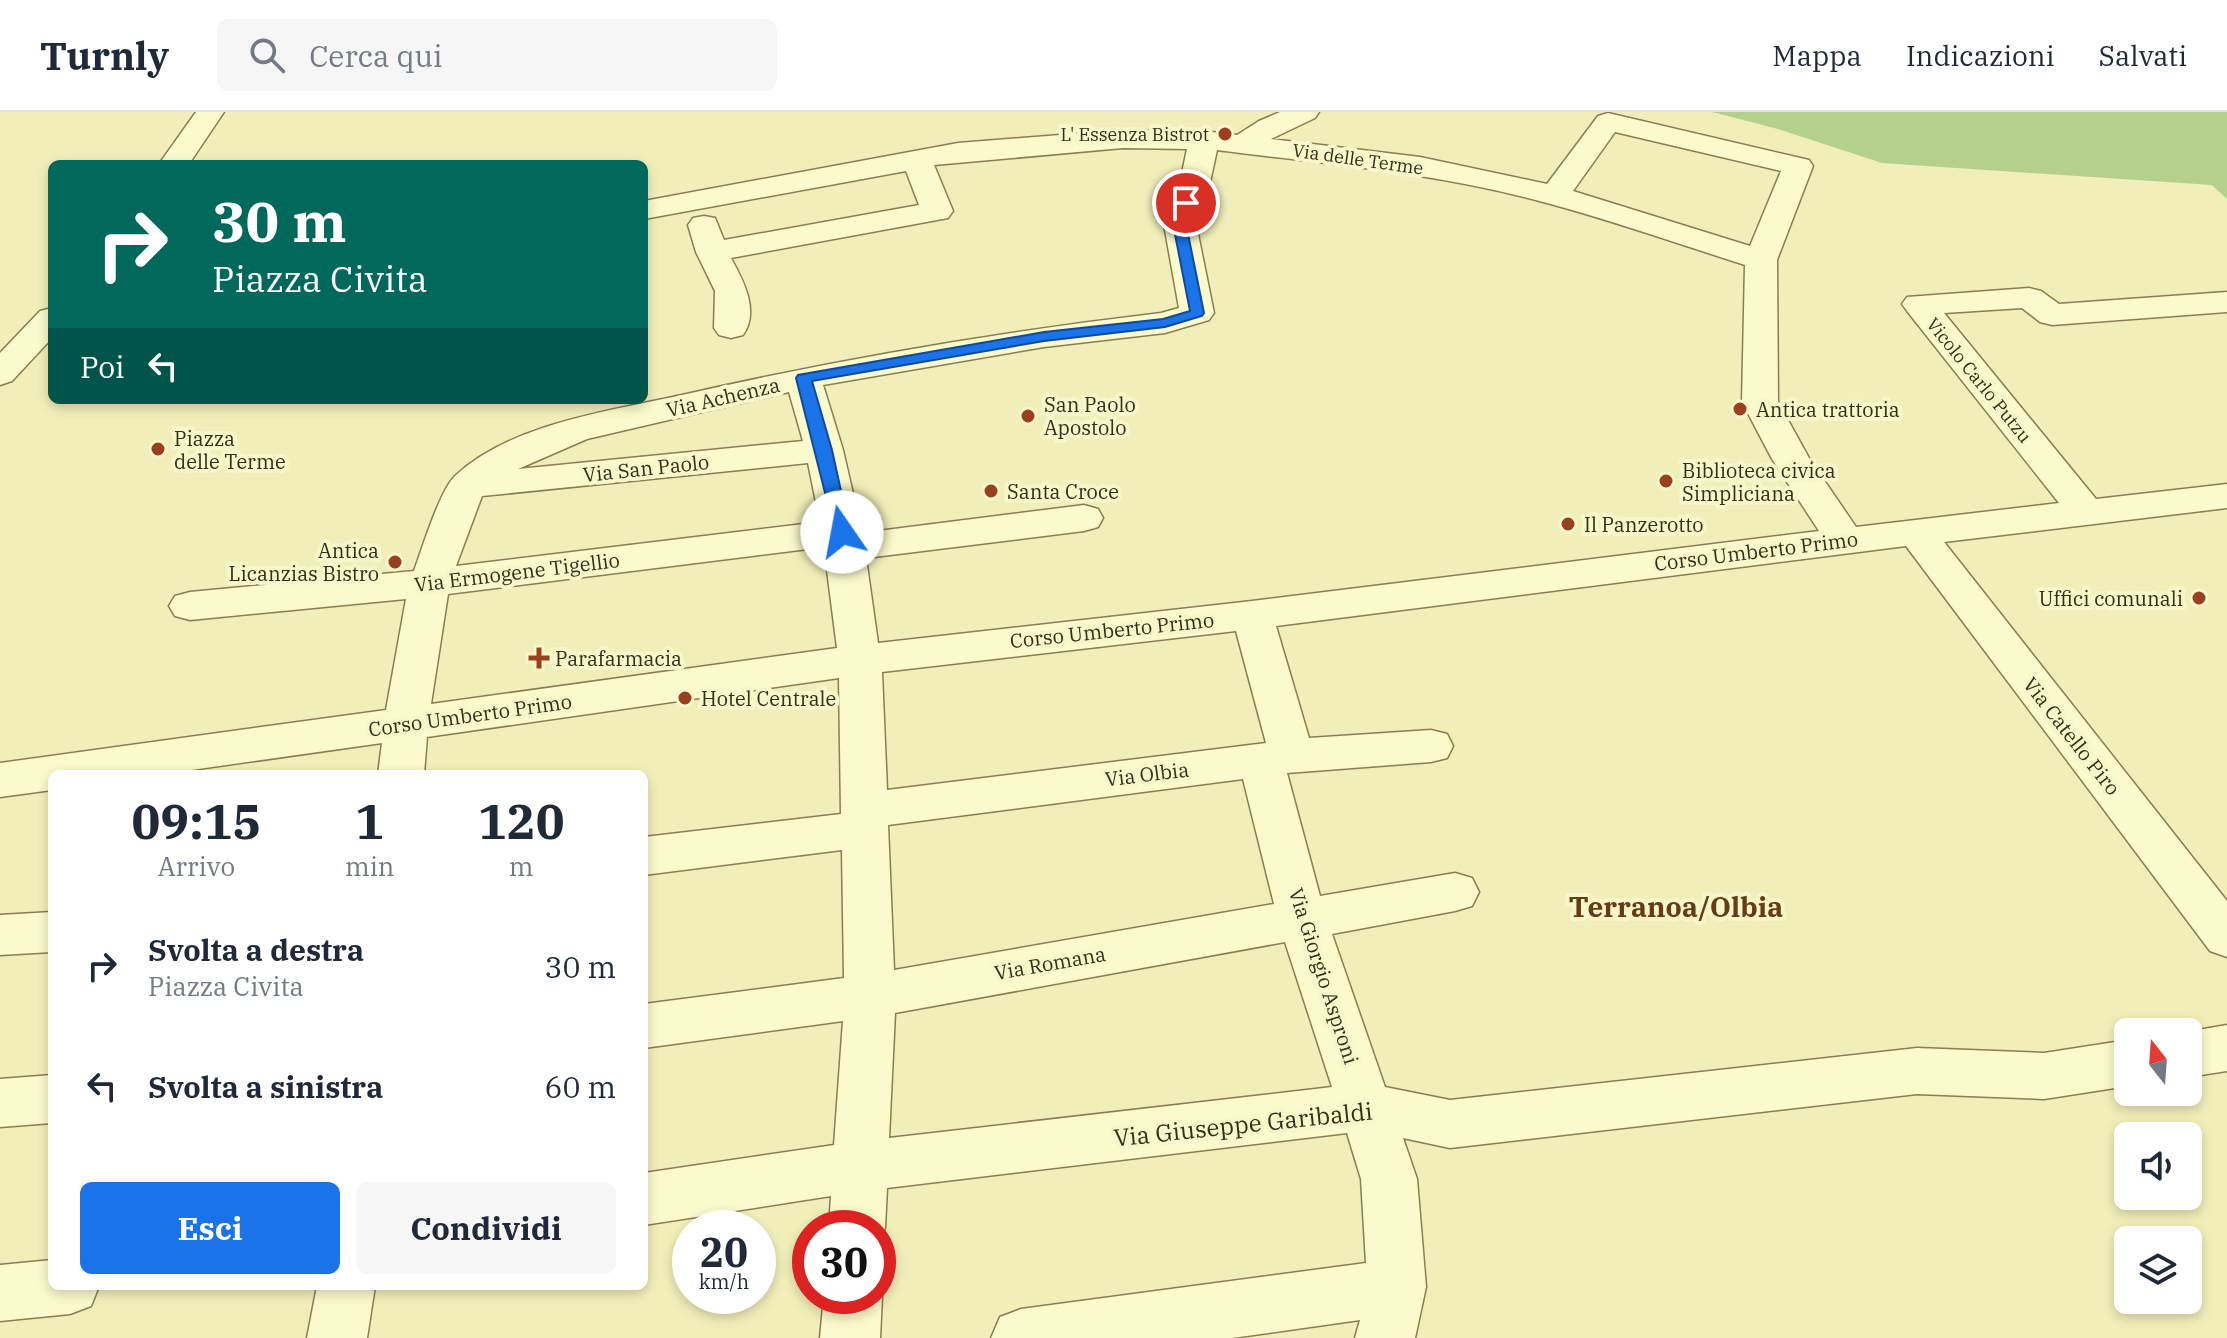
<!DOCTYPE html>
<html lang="it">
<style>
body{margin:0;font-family:"IBM Plex Serif",serif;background:#f6f6f7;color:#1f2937;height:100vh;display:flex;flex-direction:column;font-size:30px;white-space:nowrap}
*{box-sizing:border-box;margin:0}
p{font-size:26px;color:#747a83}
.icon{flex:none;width:44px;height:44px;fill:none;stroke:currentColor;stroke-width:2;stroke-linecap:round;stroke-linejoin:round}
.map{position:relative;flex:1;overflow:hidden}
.panel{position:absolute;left:48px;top:658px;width:600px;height:520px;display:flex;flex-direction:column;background:#fff;border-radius:12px;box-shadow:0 4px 12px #0003}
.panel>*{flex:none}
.banner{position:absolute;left:48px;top:48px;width:600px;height:244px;border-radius:12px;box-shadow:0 4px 12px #0003;background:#00695c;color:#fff;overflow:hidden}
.needle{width:52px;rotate:343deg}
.controls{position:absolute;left:2114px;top:906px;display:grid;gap:16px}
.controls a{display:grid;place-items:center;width:88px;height:88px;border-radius:12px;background:#fff;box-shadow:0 4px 12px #0003;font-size:40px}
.speed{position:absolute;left:672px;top:1098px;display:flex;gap:16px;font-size:40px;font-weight:700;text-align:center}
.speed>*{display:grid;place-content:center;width:104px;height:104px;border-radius:50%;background:#fff;box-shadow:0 4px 12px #0003;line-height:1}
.speed small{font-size:20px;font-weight:400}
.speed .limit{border:12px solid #d22;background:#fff;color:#111}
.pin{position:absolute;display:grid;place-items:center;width:68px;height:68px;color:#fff;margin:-34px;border:4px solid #fff;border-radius:50%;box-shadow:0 2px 8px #0007}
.me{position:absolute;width:88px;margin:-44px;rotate:348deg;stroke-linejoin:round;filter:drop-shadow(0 0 6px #0008)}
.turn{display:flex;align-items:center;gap:28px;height:168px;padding:0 32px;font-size:36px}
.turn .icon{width:104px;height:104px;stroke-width:2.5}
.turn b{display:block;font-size:56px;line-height:68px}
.then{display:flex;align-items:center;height:76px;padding:0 32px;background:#0003;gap:16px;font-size:30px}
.eta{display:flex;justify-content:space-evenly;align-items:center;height:136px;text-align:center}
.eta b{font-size:48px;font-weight:700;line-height:56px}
.action{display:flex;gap:16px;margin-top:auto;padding:16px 32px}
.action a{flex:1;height:92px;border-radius:12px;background:#1a73e8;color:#fff;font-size:32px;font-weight:700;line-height:92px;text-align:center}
.action a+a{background:#f6f6f7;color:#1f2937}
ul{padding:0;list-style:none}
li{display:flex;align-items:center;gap:24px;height:120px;padding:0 32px}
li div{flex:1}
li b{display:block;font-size:30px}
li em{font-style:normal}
header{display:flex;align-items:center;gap:48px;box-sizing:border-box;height:112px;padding:0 40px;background:#fff;border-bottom:2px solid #e0e1e3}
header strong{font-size:38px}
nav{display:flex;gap:44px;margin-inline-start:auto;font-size:28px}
.search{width:560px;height:72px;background:#f6f6f7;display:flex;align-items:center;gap:20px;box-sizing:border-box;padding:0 28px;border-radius:12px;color:#747a83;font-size:30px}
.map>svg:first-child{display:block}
.green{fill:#b5cf8d}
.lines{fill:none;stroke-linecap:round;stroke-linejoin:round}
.street-casing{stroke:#887d53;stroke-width:3}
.street{fill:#fbfacc;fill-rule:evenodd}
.route{fill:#1a73e8;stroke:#114b97;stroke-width:2}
.poi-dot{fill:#9b401f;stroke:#f8f7c9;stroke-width:3}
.labels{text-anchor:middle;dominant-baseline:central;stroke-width:8;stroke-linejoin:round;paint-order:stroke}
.far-poi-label{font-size:18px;fill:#352f19;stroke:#f8f7c9;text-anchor:end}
.far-street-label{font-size:18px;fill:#352f19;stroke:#f8f7c9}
.street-label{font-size:20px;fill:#352f19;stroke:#f8f7c9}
.poi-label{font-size:20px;fill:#352f19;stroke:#f8f7c9;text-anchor:start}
.near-street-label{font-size:24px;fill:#352f19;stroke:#f8f7c9}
.district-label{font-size:28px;font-weight:bold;fill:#653c16;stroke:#f8f7c9}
</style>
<header>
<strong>Turnly</strong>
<div class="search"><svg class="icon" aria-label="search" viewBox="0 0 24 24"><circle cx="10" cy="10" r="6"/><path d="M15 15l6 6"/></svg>Cerca qui</div>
<nav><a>Mappa</a><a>Indicazioni</a><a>Salvati</a></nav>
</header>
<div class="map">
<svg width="2227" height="1226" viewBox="0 0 2227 1226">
<rect width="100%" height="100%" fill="#f1efb9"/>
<path class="green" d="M 1712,0 L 2227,0 L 2227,87 L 2212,73 L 1882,51 L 1778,17 Z"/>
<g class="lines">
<defs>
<path id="street" d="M 196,0 L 224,0 L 189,52 L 159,52 Z
M 1280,0 L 1319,0 L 1315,6 L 1271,27 L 1420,45 L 1547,72 L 1598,4 L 1608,1 L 1809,48 L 1813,54 L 1777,148 L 1778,290 L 1809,346 L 1856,415 L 2059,391 L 1907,199 L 1902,192 L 1907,185 L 2029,176 L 2041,179 L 2059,192 L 2227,180 L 2227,200 L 2052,213 L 2040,210 L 2022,196 L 1944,201 L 2096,387 L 2227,372 L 2227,396 L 1944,430 L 2227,789 L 2227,845 L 2210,839 L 1906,434 L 1276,514 L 1309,626 L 1431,618 L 1447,622 L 1453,634 L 1447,646 L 1431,650 L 1287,661 L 1320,784 L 1455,761 L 1472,766 L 1479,780 L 1472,794 L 1455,799 L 1332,822 L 1385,975 L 1450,988 L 1917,936 L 2044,941 L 2128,928 L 2128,974 L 2044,987 L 1917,982 L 1450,1036 L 1403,1026 L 1417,1067 L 1426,1175 L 1415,1226 L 1355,1226 L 1360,1208 L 1232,1226 L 991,1226 L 1000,1205 L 1021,1197 L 1366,1151 L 1361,1067 L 1347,1021 L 887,1076 L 885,1116 L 878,1133 L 878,1116 L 829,1116 L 831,1084 L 644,1113 L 644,1061 L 834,1033 L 843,909 L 644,936 L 644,892 L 844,866 L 842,738 L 644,763 L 644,725 L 841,702 L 839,566 L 427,625 L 424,662 L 378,662 L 382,631 L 163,662 L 52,662 L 52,678 L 0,685 L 0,651 L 386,598 L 406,487 L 190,508 L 175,504 L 169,494 L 175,484 L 190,480 L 414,459 C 422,437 440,378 455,364 C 510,312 610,299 682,283 C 840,247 1000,220 1161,201 L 1179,196 L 1163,107 L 1179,75 L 1187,37 L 1123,36 L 934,53 L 953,99 L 948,106 L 731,146 C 743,168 760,199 743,223 L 731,226 L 719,223 L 714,216 L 715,179 L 696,140 L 688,113 L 693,106 L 704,104 L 715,106 L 724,128 L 919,93 L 906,59 L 644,107 L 644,89 L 958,31 L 1123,18 L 1204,19 L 1237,23 L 1259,9 ZM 1615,20 L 1781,59 L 1750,134 L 1573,79 ZM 1217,38 C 1327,52 1439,61 1547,91 C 1614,109 1679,132 1745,153 L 1742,290 L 1772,347 L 1819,419 L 1252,489 L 878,531 L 866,446 L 1084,419 L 1098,415 L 1103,406 L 1098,397 L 1084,393 L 862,421 L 843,338 L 823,273 L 1044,235 L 1165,221 L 1209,208 L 1214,201 L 1195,107 L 1209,75 ZM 789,280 L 803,329 L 518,357 L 587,327 ZM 808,351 L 820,410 L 456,454 L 482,384 ZM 824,435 L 837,536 L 431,592 L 448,482 ZM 1236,519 L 1266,631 L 887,678 L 882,560 ZM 1243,667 L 1274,792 L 894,858 L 888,713 ZM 1285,830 L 1332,975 L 889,1026 L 895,901 Z
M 52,196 L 52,226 L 12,269 L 0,273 L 0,241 L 40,199 Z
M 52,800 L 52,840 L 0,843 L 0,803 Z
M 2227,913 L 2227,959 L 2188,965 L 2186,920 Z
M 52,963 L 52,1011 L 0,1015 L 0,967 Z
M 52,1148 L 52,1174 L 99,1174 L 91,1194 L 70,1202 L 0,1209 L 0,1153 Z
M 317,1174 L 375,1174 L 367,1226 L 307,1226 Z
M 878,1174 L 882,1184 L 880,1226 L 820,1226 L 824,1184 L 878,1184 Z"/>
</defs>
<use href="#street" class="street-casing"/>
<use href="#street" class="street"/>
</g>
<path class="route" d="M 1186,87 L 1193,91 L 1185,107 L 1204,201 L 1202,204 L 1165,215 L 1044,229 L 812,269 L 832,338 L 850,420 L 848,424 L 836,424 L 796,266 L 798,263 L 1044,220 L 1163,207 L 1190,199 L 1172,107 L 1182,88 Z"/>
<g class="poi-dot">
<circle cx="1225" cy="22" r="8"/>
<circle cx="1740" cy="297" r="8"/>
<circle cx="1028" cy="304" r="8"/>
<circle cx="158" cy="337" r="8"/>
<circle cx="1666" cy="369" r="8"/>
<circle cx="991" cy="379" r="8"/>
<circle cx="1568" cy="412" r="8"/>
<circle cx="395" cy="450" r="8"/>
<circle cx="2199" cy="486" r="8"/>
<path d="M535 534h8v8h8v8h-8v8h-8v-8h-8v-8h8z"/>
<circle cx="685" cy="586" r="8"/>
</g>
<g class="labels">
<g class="far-poi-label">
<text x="1209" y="22">L' Essenza Bistrot</text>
</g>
<g class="far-street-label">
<text transform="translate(1358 47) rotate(8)">Via delle Terme</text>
<text transform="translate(1979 268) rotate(51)">Vicolo Carlo Putzu</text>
</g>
<g class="street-label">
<text transform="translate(723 285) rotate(-13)">Via Achenza</text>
<text transform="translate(646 356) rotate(-6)">Via San Paolo</text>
<text transform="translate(1756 439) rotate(-7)">Corso Umberto Primo</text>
<text transform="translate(517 460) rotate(-7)">Via Ermogene Tigellio</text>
<text transform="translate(1112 518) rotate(-6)">Corso Umberto Primo</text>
<text transform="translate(470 603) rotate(-8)">Corso Umberto Primo</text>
<text transform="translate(2072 624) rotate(52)">Via Catello Piro</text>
<text transform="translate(1147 662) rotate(-7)">Via Olbia</text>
<text transform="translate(1050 851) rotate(-10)">Via Romana</text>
<text transform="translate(1324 864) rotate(72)">Via Giorgio Asproni</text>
</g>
<g class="poi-label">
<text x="1044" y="292">San Paolo<tspan x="1044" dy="23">Apostolo</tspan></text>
<text x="1756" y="297">Antica trattoria</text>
<text x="174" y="326">Piazza<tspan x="174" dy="23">delle Terme</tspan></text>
<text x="1682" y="358">Biblioteca civica<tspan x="1682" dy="23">Simpliciana</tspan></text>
<text x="1007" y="379">Santa Croce</text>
<text x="1584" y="412">Il Panzerotto</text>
<text x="379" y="438" text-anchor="end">Antica<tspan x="379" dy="23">Licanzias Bistro</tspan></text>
<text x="2183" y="486" text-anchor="end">Uffici comunali</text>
<text x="555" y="546">Parafarmacia</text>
<text x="701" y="586">Hotel Centrale</text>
</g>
<g class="near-street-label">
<text transform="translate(1243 1012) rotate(-6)">Via Giuseppe Garibaldi</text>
</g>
<g class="district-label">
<text x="1676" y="794">Terranoa/Olbia</text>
</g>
</g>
</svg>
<div class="controls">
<a><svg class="needle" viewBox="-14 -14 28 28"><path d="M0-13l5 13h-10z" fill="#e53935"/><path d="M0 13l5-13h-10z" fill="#747a83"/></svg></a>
<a><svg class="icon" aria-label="sound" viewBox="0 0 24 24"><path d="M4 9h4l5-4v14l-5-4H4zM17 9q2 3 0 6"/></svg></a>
<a><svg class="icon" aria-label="layers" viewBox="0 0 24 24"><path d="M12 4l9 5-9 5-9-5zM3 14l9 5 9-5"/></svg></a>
</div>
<div class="speed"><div>20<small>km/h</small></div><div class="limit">30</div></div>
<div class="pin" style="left:1186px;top:91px;background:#d93025"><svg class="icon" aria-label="arrive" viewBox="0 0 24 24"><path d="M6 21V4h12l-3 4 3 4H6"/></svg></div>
<svg class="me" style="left:842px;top:420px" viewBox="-20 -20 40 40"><circle r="19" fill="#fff"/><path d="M0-13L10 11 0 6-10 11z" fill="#1a73e8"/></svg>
<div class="banner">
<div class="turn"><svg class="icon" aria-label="right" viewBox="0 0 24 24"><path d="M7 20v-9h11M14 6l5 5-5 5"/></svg><div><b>30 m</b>Piazza Civita</div></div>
<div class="then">Poi<svg class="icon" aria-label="left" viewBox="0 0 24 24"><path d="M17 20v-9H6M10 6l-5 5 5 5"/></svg></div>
</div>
<section class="panel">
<div class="eta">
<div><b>09:15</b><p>Arrivo</p></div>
<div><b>1</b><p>min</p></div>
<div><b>120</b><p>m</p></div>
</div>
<ul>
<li><svg class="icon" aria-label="right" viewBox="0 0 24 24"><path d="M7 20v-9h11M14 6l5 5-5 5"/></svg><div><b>Svolta a destra</b><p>Piazza Civita</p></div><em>30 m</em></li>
<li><svg class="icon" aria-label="left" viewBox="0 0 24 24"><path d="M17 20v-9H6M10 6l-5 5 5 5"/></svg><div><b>Svolta a sinistra</b></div><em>60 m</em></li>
</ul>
<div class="action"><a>Esci</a><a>Condividi</a></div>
</section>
</div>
